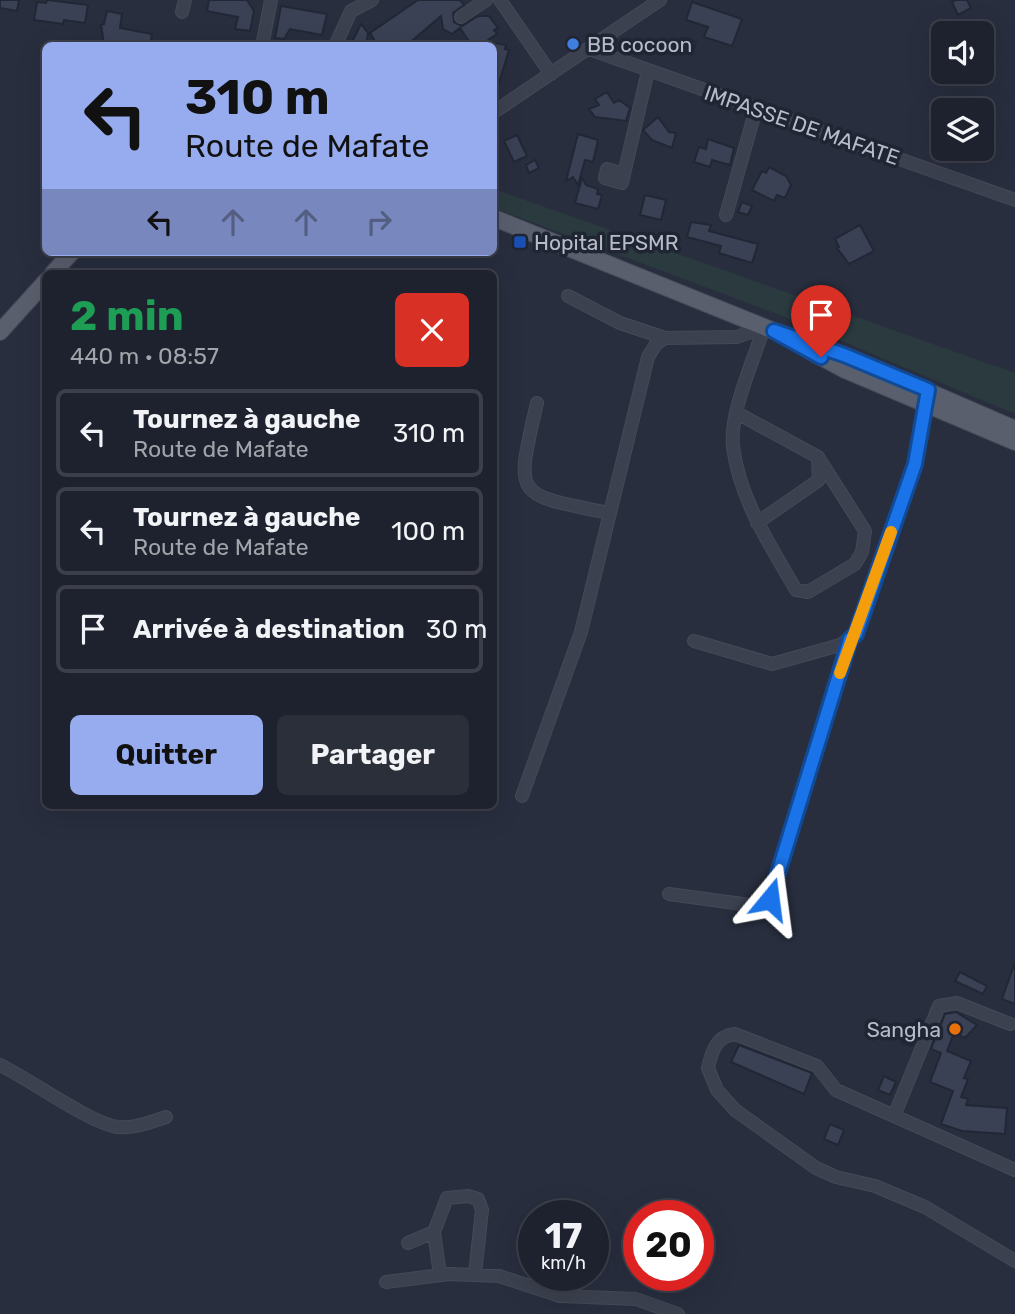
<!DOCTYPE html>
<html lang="fr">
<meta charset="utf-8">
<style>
body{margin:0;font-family:Rubik,sans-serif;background:#2b2f3a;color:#f1f3f6;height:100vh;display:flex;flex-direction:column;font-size:26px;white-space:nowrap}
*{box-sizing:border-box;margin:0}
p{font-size:23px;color:#a1a4aa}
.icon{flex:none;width:38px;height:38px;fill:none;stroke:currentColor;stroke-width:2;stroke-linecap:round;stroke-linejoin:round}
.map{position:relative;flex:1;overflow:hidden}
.side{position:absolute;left:42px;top:270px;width:455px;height:539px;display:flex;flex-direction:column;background:#1e222e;border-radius:10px;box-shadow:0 7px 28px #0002,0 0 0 2px #3c3f4a}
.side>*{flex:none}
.banner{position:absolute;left:42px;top:42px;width:455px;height:214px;border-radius:10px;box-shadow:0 7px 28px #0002,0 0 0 2px #3c3f4a;background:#97abef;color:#111;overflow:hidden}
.fabs{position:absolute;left:931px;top:21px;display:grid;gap:14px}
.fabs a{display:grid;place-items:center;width:63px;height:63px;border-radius:10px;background:#1e222e;box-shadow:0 7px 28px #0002,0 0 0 2px #3c3f4a;font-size:35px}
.speed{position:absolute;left:518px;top:1200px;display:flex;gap:14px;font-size:35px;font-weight:700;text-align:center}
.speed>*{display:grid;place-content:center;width:91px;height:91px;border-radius:50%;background:#1e222e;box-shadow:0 7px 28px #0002,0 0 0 2px #3c3f4a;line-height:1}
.speed small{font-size:18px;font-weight:400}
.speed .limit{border:10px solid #d22;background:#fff;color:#111}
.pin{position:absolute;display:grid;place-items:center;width:60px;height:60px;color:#fff;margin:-72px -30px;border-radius:50% 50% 50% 0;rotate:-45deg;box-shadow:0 0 7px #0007}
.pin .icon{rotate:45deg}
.me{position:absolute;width:77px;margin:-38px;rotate:16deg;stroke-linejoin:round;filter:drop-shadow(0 0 5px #0008)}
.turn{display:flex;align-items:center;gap:24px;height:147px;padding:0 28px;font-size:32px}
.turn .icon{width:91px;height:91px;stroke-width:2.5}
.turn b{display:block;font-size:49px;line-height:60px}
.lanes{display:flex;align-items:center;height:66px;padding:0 28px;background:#0003;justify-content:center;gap:35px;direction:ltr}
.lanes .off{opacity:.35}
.round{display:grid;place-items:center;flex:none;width:74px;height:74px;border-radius:10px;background:#2b2f3a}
.head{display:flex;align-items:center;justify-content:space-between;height:119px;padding:0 28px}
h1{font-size:42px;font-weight:700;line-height:52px;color:#1e9e55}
.cta{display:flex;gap:14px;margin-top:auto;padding:14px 28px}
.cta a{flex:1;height:80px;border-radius:10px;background:#97abef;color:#111;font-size:28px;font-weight:700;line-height:80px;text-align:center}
.cta a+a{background:#2b2f3a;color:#f1f3f6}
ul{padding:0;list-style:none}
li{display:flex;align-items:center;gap:21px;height:88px;margin:0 14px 10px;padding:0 14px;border:4px solid #3c3f4a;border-radius:10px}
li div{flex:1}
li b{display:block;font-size:26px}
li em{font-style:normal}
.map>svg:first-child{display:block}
.green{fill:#2a3a3f}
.building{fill:#3a4154;stroke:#222736;stroke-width:2}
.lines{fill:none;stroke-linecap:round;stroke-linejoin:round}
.minor-casing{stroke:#454958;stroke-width:14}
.major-casing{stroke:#454958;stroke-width:18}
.minor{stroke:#3c414f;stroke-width:12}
.major{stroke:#5a5f6e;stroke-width:16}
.route-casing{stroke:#114b97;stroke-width:18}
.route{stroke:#1a73e8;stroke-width:12}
.slow{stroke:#f59e0b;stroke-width:12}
.shop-dot{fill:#3f7fe0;stroke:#202534;stroke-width:2.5}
.transit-dot{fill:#1a4fb4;stroke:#202534;stroke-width:2.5}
.food-dot{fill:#e8710a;stroke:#202534;stroke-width:2.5}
.labels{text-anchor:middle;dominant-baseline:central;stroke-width:7;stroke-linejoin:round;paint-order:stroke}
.poi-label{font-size:21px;fill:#b8bcc9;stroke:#202534;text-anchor:start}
.street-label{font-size:21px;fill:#b8bcc9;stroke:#202534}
</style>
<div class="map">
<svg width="1015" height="1314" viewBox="0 0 1015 1314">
<rect width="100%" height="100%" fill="#282e3e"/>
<path class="green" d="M 494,189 L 1015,373 L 1015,414 L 780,315 L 494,208 Z"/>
<path class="building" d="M 0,0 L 19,0 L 17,11 L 0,8 Z
M 47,0 L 88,5 L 85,23 L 64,20 L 63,24 L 34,20 L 37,2 L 46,3 Z
M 209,0 L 247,0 L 254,11 L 250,31 L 235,29 L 238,17 L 207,11 Z
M 418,0 L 460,0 L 464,5 L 453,13 L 454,22 L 462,26 L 478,16 L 489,16 L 498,28 L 494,30 L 497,34 L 479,46 L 472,46 L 460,28 L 452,34 L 443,29 L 441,16 L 406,46 L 378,46 L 370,33 Z
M 956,0 L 967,0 L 971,8 L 958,15 L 952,2 Z
M 692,2 L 742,19 L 732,46 L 704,37 L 708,27 L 686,20 Z
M 281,6 L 327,14 L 322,35 L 290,29 L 284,39 L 275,38 Z
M 107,11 L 122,14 L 120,28 L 152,34 L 150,46 L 104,44 L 101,25 L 104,24 Z
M 361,24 L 368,33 L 366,46 L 350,46 Z
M 684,38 L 696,42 L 693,51 L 681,47 Z
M 494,43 L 506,45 L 505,49 L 509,50 L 498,86 L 494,86 Z
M 607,92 L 614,103 L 619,100 L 630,108 L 626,121 L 595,117 L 589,109 L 599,105 L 595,99 Z
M 658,117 L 669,132 L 676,133 L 672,148 L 652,140 L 643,130 Z
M 578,134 L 598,140 L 593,162 L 585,160 L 578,185 L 573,177 L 566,181 Z
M 517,135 L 527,156 L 514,162 L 504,141 Z
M 708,139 L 734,148 L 730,165 L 712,160 L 710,167 L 694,162 L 699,147 L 706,149 Z
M 535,160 L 539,168 L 529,173 L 526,165 Z
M 769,167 L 786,176 L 791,185 L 785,198 L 777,195 L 774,201 L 752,190 L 762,171 L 766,173 Z
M 582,178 L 586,185 L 598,189 L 597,194 L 602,195 L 598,209 L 575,203 Z
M 645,195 L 666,200 L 661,220 L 640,215 Z
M 742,202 L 752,206 L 748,215 L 738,212 Z
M 691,222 L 711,225 L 709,231 L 758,244 L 752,263 L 719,253 L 721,246 L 687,237 Z
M 860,225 L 874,251 L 849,264 L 837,248 L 839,247 L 835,239 Z
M 1014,965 L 1015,966 L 1015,1004 L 1002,999 Z
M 960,972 L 987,986 L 983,994 L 955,981 Z
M 956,1012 L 977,1025 L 965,1038 L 954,1033 L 947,1051 L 971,1061 L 964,1078 L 968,1079 L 961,1097 L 968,1099 L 966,1105 L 1007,1108 L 1005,1134 L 962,1131 L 941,1124 L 953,1091 L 930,1082 L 941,1053 L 931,1049 L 945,1014 Z
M 907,1028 L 919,1031 L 912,1046 L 902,1043 Z
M 739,1045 L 812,1073 L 804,1094 L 731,1062 Z
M 884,1076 L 896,1082 L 890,1095 L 878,1090 Z
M 830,1124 L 844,1130 L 838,1145 L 824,1139 Z
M 534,1224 L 534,1245 L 524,1249 L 517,1231 Z"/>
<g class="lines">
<defs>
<path id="minor" d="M 500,0 L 551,74
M 182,12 L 185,0
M 461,17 L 486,0
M 262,46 L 271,0
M 335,46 L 351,11 L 372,0
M 589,49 L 1015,200
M 494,112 L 660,0
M 624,174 L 607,169 L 605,178 L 622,183 L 624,174 L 648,71
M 726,215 L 756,109
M 568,296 L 620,323 L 665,338
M 537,403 C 515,498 513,494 609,513
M 737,413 L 818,457 L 865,531 L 862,552 L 855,564 L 808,592 L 796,590 C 770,545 740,500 733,447 C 729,413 754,360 764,327
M 757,523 L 819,480 L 818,458
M 694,641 L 772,664 L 840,645 L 856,634 L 915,464 L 925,397
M 522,796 L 581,632 L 648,357 L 656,344 L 665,338 L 737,337 L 764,327
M 669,894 L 757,906 L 770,899 L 850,639
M 0,1065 C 31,1080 88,1122 117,1127 C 133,1129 151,1122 166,1117
M 894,1116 L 939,1006 L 957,1003 L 1010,1024
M 1015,1170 L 836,1090 L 817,1066 L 735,1034 C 716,1036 712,1051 708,1068 L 717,1090 L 735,1110 L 816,1168 L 836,1177 L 875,1186 L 925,1207 L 1015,1261
M 434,1232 L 440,1275
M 408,1243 L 434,1232 L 447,1198 L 468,1196 L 478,1199 L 482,1210 L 475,1274
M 386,1282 L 449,1274 L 499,1276 L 560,1296 L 636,1299 L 678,1314"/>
<path id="major" d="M 494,218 L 774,331 L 844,355 L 1015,429
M 53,273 L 72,252
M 0,332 L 46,281
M 810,351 L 845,370 L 1015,442"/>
</defs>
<use href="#minor" class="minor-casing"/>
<use href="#major" class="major-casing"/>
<use href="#minor" class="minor"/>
<use href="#major" class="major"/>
</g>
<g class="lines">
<defs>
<path id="route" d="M 770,899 L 850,639 L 856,634 L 915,464 L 928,390 L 844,355 L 774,331 L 821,357"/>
</defs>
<use href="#route" class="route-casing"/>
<use href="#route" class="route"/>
<path class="slow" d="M 840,673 L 891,532"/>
</g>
<circle class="shop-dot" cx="573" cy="44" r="7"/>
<rect class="transit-dot" x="513" y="235" width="14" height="14" rx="3.5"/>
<circle class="food-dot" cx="955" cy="1029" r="7"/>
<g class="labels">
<g class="poi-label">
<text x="587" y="44">BB cocoon</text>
<text x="534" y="242">Hopital EPSMR</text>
<text x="941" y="1029" text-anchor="end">Sangha</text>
</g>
<g class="street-label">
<text transform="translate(802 125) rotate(19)">IMPASSE DE MAFATE</text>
</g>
</g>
</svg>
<div class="fabs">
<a><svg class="icon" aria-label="sound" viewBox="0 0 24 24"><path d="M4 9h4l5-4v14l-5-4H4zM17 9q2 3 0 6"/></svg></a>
<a><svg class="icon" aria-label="layers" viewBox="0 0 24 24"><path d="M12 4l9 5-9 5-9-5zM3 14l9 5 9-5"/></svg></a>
</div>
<div class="speed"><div>17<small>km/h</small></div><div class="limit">20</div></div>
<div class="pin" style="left:821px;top:357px;background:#d93025"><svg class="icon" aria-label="arrive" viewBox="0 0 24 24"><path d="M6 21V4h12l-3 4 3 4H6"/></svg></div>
<svg class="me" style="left:770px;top:899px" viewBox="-20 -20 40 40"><path d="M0-17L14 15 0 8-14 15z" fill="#1a73e8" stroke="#fff" stroke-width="4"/></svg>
<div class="banner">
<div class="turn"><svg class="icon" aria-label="left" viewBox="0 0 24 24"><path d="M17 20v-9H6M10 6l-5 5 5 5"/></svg><div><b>310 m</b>Route de Mafate</div></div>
<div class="lanes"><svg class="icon" aria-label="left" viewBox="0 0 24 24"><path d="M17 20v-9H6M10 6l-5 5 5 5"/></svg><svg class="icon off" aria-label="ahead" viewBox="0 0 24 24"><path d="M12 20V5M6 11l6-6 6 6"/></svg><svg class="icon off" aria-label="ahead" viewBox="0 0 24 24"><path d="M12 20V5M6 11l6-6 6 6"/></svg><svg class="icon off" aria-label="right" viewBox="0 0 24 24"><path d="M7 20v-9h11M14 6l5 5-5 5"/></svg></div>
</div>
<section class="side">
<div class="head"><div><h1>2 min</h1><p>440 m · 08:57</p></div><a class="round" style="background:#d93025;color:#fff"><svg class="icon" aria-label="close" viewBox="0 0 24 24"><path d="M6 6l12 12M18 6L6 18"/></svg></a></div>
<ul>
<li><svg class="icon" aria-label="left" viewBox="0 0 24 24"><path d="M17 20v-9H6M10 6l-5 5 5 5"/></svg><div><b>Tournez à gauche</b><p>Route de Mafate</p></div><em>310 m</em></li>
<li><svg class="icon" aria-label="left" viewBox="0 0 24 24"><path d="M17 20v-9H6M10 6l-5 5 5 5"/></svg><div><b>Tournez à gauche</b><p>Route de Mafate</p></div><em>100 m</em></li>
<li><svg class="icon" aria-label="arrive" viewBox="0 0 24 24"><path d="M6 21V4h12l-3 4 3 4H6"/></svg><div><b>Arrivée à destination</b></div><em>30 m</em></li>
</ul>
<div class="cta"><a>Quitter</a><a>Partager</a></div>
</section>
</div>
